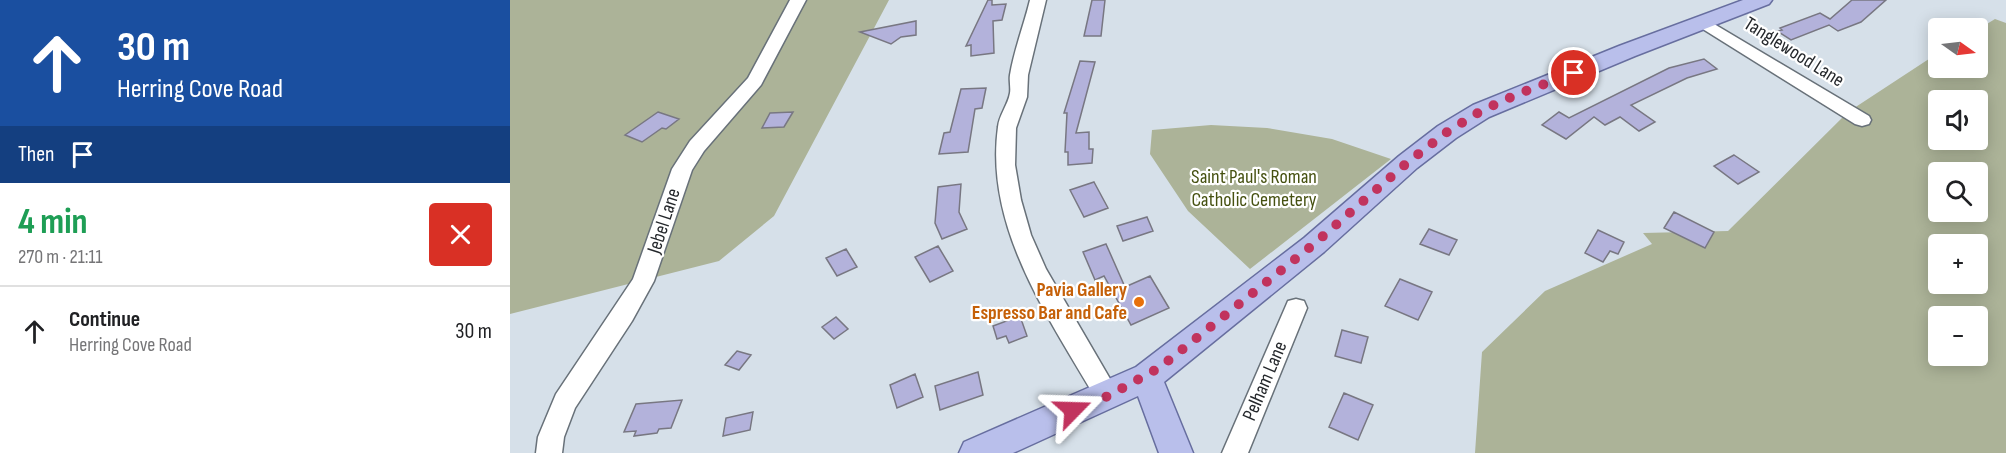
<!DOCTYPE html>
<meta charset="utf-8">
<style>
body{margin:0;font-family:"Sofia Sans Condensed",sans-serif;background:#f6f6f6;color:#202124;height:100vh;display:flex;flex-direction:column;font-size:22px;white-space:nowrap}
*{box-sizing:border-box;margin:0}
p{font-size:20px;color:#757577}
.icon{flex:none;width:33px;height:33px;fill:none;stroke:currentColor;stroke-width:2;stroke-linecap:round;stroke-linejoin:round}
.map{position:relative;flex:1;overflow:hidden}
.details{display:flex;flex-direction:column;background:#fff;width:510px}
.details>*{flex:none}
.banner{background:#1a4fa0;color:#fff;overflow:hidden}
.needle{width:39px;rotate:104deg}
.controls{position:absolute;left:1418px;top:18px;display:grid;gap:12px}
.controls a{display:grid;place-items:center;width:60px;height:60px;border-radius:6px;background:#fff;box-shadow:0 3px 15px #0003;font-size:30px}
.pin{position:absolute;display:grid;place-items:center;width:51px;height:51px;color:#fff;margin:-26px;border:3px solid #fff;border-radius:50%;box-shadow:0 2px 6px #0007}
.me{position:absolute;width:66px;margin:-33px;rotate:68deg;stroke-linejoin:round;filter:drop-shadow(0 0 4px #0008)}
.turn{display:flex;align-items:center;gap:21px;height:126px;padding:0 18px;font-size:27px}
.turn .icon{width:78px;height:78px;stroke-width:2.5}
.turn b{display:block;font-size:42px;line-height:51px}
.then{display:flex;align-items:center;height:57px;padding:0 18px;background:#0003;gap:12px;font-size:22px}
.round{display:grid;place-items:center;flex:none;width:63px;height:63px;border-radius:6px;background:#f6f6f6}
.overview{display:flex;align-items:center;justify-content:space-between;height:102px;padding:0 18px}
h1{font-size:36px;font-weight:700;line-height:45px;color:#1e9e55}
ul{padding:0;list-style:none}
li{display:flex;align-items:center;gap:18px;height:90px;padding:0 18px;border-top:2px solid #e0e0e0}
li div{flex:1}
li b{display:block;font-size:22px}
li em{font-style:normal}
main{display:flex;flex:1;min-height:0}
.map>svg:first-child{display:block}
.green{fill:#acb398;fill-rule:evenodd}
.building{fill:#b3b2db;stroke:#787782;stroke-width:1.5}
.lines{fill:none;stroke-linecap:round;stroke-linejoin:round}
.minor-casing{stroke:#687179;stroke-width:3}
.major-casing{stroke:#676e9f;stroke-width:3}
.minor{fill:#fff;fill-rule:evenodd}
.major{fill:#b9bfeb;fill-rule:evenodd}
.route{stroke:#c1335e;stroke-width:10;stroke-dasharray:0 18}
.food-dot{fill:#e8710a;stroke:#fff;stroke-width:2}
.labels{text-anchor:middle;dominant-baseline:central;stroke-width:4.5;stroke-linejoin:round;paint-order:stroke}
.street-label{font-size:20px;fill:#25282c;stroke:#fff}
.park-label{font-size:20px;fill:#465111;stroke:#fff}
.food-label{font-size:20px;font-weight:bold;fill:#c56008;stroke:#fff;text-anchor:end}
</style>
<main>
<section class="details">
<div class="banner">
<div class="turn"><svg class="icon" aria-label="ahead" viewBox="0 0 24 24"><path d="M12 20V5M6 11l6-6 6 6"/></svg><div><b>30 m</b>Herring Cove Road</div></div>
<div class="then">Then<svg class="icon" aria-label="arrive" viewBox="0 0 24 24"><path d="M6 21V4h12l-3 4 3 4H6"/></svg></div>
</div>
<div class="overview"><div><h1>4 min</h1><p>270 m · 21:11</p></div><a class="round" style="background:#d93025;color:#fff"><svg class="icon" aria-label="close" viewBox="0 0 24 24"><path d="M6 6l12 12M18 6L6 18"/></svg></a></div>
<ul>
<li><svg class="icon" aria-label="ahead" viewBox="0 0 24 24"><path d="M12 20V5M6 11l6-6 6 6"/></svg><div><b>Continue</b><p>Herring Cove Road</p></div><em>30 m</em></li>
</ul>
</section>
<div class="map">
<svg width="1496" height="453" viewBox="0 0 1496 453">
<rect width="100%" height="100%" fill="#d6e0e9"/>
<path class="green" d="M 0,0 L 379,0 L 264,216 L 209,261 L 0,314 Z
M 1485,19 L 1496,23 L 1496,453 L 965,453 L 972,352 L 1035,291 L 1142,244 L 1133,233 L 1218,231 L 1338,112 L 1428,53 L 1428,68 L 1467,68 L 1467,30 ZM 1428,100 L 1467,100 L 1467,140 L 1428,140 ZM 1428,172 L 1467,172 L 1467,212 L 1428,212 ZM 1428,244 L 1467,244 L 1467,284 L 1428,284 ZM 1428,316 L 1467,316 L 1467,356 L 1428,356 Z
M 701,125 L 757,128 L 822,139 L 881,159 L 740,269 L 678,211 L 640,154 L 642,130 Z"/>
<path class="building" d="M 478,0 L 482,0 L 482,5 L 496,4 L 492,20 L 483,21 L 484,53 L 461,56 L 461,45 L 456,46 Z
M 582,0 L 595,0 L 591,36 L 574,36 Z
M 1342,0 L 1376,0 L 1351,22 L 1328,31 L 1319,25 L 1281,40 L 1267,31 L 1272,30 L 1270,28 L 1310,13 L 1320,19 Z
M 406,21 L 406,35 L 391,37 L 381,44 L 350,32 Z
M 1194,59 L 1207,69 L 1177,78 L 1121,105 L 1145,122 L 1129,131 L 1110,117 L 1095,125 L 1084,117 L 1056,139 L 1032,125 L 1049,112 L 1059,118 L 1159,68 Z
M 570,61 L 585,62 L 566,133 L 579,132 L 579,149 L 583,149 L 582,163 L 558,165 L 558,152 L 555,152 L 557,113 L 554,113 Z
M 476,88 L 472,108 L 465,109 L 458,152 L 429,154 L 434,133 L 440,132 L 451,89 Z
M 148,112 L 169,119 L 156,129 L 152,128 L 132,142 L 115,135 Z
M 283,112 L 274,127 L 252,128 L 260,113 Z
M 1224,155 L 1249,172 L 1228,184 L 1204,166 Z
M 584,182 L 598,208 L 574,217 L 560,190 Z
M 451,184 L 449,212 L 457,229 L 432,239 L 425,223 L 428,187 Z
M 1164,212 L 1204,232 L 1195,248 L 1154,228 Z
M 637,217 L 643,231 L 613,241 L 607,226 Z
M 919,229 L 947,240 L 939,255 L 910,244 Z
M 1088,230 L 1114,242 L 1108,254 L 1100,251 L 1093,262 L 1075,253 Z
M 596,244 L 615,287 L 640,276 L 659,308 L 621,325 L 594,276 L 585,280 L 573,252 Z
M 428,246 L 443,271 L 420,282 L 405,257 Z
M 336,249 L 347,267 L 327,276 L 316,258 Z
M 890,279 L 922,292 L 908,320 L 875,306 Z
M 510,316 L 517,336 L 499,343 L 496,336 L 487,339 L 483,326 Z
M 326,317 L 338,329 L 324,339 L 312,327 Z
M 832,330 L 858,337 L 851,363 L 825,356 Z
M 227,351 L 241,355 L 229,370 L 215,365 Z
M 468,372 L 473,395 L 430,410 L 425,386 Z
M 405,374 L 413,397 L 387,408 L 380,385 Z
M 834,393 L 863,405 L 848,440 L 819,427 Z
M 172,400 L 161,428 L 149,429 L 147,433 L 124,436 L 126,431 L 114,432 L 126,404 Z
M 243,412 L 240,430 L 213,436 L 216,418 Z"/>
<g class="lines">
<defs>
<path id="minor" d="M 280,0 L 296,0 L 251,85 L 194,151 L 182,170 L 144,281 L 122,321 L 65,408 L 54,437 L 52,453 L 26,453 L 28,437 L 46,394 L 123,279 L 162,169 L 180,141 L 238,78 Z
M 520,0 L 536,0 L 518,75 L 517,97 L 506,128 L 505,165 L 511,200 L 521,235 L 536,269 L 610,396 L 607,404 L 598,407 L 589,404 C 541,321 474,229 488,127 C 489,115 498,105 500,93 C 501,87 499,81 500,75 C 504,50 514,25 520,0 Z
M 1194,18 L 1359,116 L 1361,120 L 1359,124 L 1352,126 L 1345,124 L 1188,26 L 1186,23 L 1188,20 Z
M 786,299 L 794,301 L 797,308 L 738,453 L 712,453 L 775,308 L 778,301 Z"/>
<path id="major" d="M 1233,0 L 1262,0 L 1259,4 L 1125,56 L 979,117 L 946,138 L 907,168 L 814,252 L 654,382 L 683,453 L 649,453 L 628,396 L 503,453 L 449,453 L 454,442 L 626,367 L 794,238 L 889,156 L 928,126 L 963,105 L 1109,46 Z"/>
</defs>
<use href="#minor" class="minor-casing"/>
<use href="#major" class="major-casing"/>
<use href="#minor" class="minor"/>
<use href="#major" class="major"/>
</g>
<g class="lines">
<path class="route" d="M 563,410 L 598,396 L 649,368 L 804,244 L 898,162 L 937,132 L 971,111 L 1008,94 L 1064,73"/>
</g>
<circle class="food-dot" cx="629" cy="302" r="6"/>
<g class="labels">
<g class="street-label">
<text transform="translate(1284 52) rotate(32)">Tanglewood Lane</text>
<text transform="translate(154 221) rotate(-72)">Jebel Lane</text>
<text transform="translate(755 381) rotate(-67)">Pelham Lane</text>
</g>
<g class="park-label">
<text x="744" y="177">Saint Paul's Roman<tspan x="744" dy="23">Catholic Cemetery</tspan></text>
</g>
<g class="food-label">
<text x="617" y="290">Pavia Gallery<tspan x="617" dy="23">Espresso Bar and Cafe</tspan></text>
</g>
</g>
</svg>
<div class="controls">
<a><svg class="needle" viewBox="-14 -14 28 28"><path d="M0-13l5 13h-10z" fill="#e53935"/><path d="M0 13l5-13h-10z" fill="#757577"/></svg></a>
<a><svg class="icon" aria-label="sound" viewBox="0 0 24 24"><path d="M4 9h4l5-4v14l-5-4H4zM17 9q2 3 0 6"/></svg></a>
<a><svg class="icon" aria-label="search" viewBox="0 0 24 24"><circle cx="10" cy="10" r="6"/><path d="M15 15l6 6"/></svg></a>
<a>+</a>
<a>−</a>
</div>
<div class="pin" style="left:1064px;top:73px;background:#d93025"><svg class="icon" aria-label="arrive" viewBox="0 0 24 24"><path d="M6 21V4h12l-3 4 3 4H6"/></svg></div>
<svg class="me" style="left:563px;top:410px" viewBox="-20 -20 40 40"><path d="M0-17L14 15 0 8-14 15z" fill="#c1335e" stroke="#fff" stroke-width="4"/></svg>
</div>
</main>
